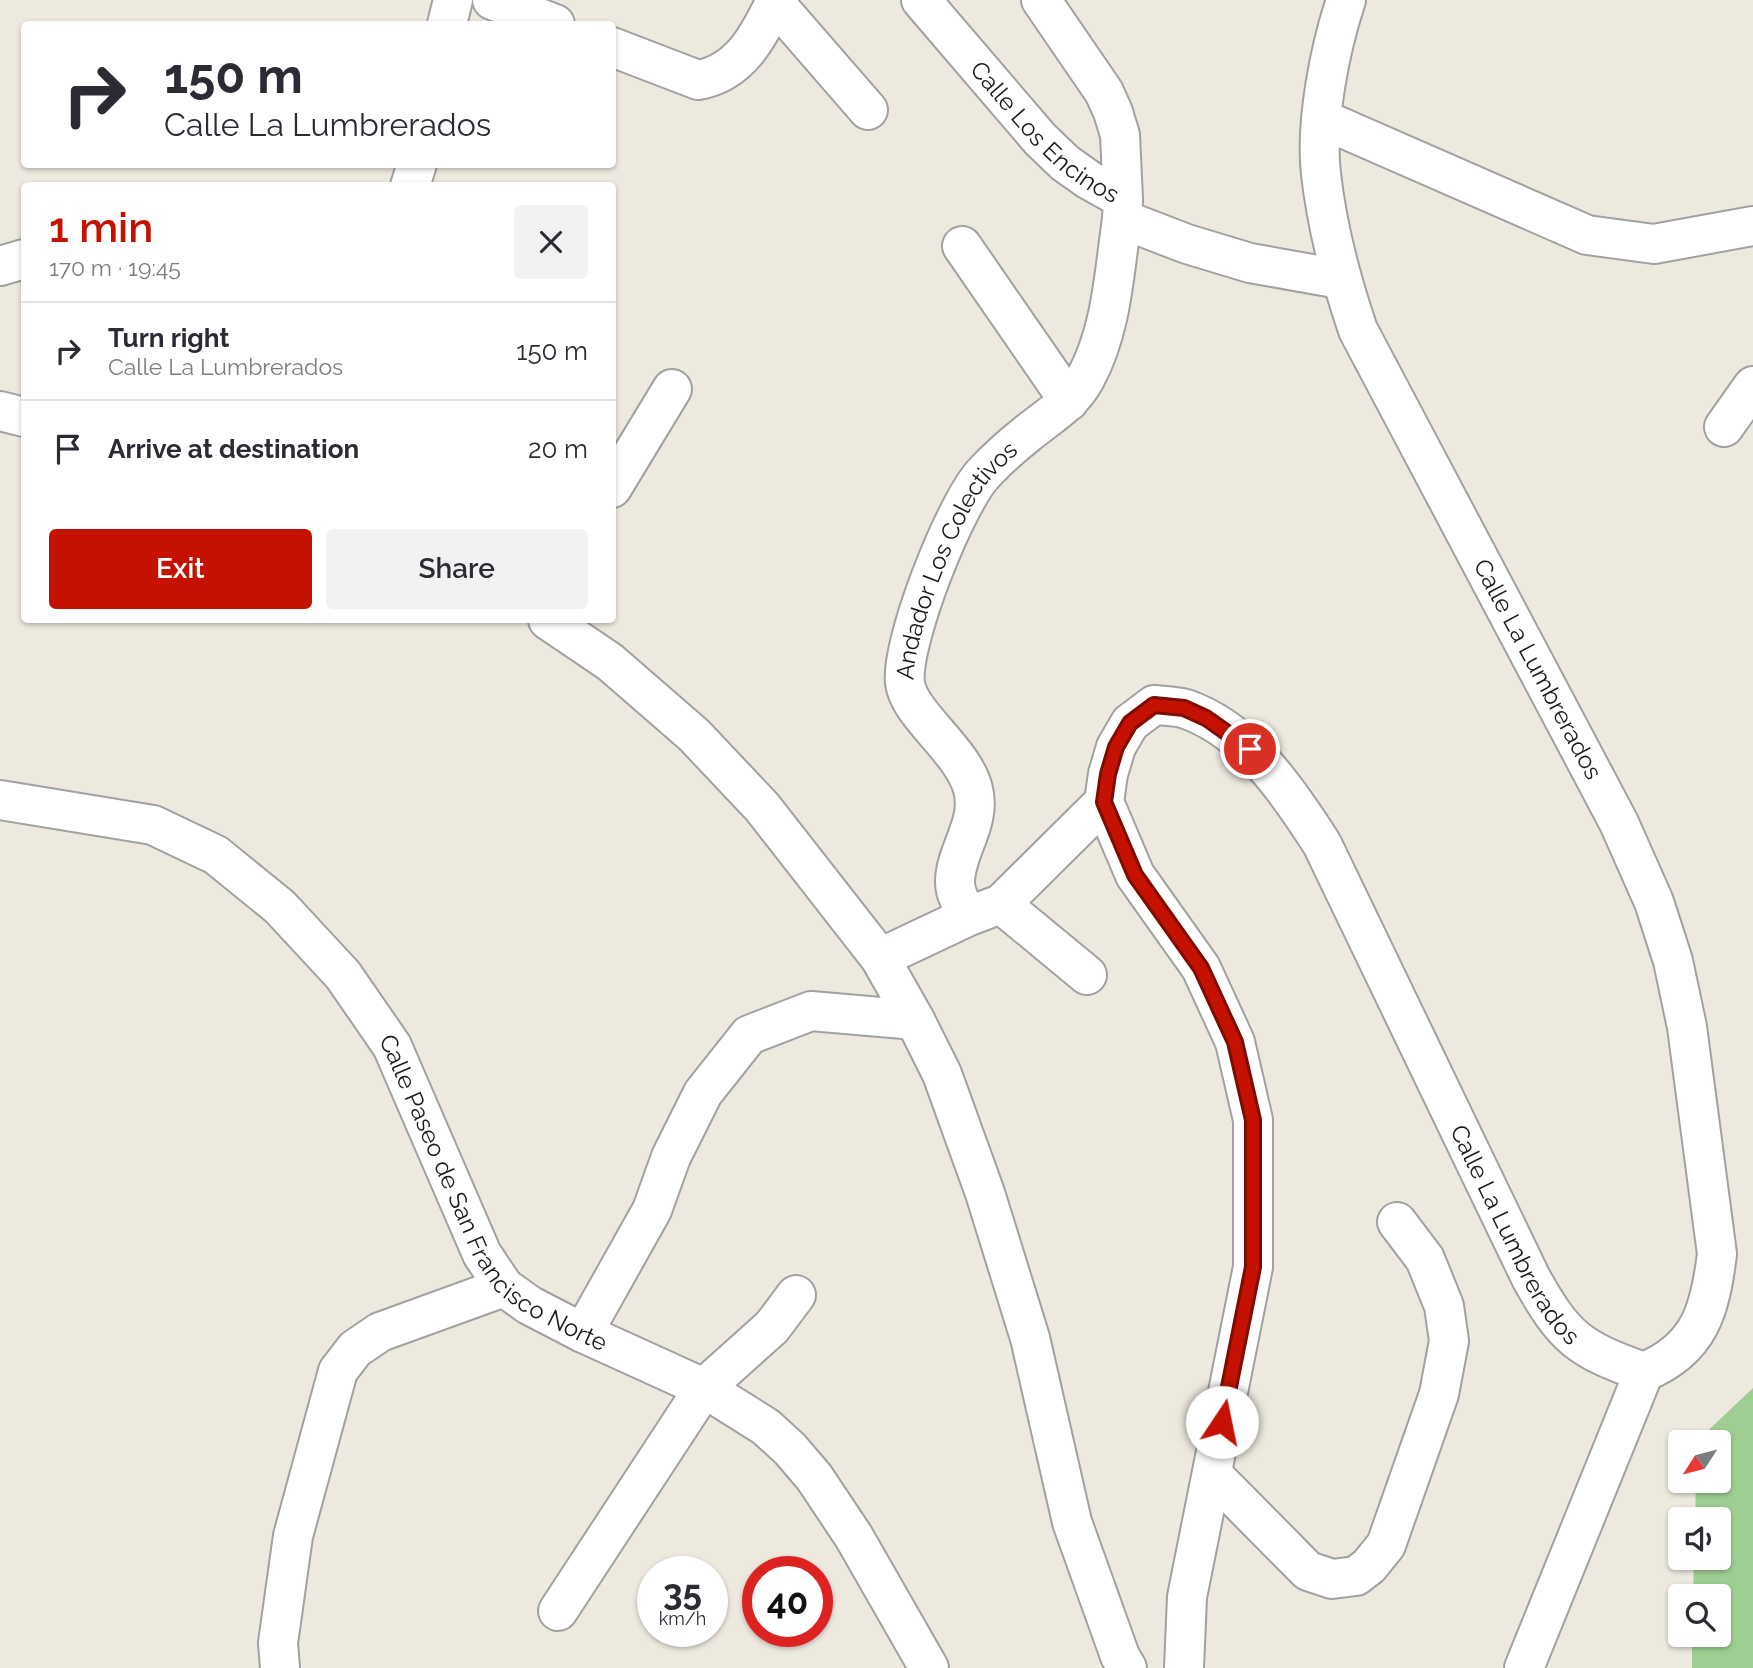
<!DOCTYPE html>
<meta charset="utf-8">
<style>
body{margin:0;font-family:Raleway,sans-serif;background:#f2f2f3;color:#2b2b33;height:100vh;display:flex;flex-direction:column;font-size:26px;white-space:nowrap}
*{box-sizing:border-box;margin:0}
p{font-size:23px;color:#7c7c81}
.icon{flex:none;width:38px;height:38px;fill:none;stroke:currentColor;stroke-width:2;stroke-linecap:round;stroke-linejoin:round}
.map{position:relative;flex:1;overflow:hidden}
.sheet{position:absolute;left:21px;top:182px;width:595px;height:441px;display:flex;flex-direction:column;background:#fff;border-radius:7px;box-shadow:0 2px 5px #0004}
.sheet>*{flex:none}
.banner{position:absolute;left:21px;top:21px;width:595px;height:147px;border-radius:7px;box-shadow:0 2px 5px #0004;background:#fff;color:#2b2b33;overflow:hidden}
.needle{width:46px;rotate:234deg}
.fabs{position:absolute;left:1668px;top:1430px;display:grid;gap:14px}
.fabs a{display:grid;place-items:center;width:63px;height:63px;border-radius:7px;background:#fff;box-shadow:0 2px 5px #0004;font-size:35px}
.speed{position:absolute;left:637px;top:1556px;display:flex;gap:14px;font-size:35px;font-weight:700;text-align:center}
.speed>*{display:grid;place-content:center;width:91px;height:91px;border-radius:50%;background:#fff;box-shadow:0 2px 5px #0004;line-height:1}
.speed small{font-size:18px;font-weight:400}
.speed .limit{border:10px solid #d22;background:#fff;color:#111}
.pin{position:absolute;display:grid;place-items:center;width:60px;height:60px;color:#fff;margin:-30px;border:4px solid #fff;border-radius:50%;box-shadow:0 2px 7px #0007}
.me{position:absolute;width:77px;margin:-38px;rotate:11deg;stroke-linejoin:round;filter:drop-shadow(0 0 5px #0008)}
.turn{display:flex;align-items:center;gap:24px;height:147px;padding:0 28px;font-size:32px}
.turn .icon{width:91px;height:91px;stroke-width:2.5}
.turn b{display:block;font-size:49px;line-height:60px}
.round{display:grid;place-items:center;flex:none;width:74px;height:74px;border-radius:7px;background:#f2f2f3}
.overview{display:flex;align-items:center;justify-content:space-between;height:119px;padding:0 28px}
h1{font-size:42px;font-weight:600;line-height:52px;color:#c51200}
.primary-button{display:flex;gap:14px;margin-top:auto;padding:14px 28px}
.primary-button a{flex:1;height:80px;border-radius:7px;background:#c51200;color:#fff;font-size:28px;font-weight:600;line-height:80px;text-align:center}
.primary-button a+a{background:#f2f2f3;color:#2b2b33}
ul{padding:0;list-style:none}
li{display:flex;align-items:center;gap:21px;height:98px;padding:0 28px;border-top:2px solid #e1e1e2}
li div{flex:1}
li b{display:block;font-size:26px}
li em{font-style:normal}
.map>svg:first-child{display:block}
.forest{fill:#9ece92}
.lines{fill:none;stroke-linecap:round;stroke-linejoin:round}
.minor-casing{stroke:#a1a1a1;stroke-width:42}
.minor{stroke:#fff;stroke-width:38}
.route-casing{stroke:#800c00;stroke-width:18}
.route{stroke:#c51200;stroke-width:12}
.labels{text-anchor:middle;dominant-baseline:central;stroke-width:6;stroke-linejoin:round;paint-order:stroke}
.street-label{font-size:24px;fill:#1a1a1a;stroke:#fff}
</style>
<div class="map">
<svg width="1753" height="1668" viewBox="0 0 1753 1668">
<rect width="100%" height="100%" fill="#ede9df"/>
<path class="forest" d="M 1753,1388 L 1753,1668 L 1692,1668 L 1692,1635 L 1718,1634 L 1718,1596 L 1693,1596 L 1694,1558 L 1718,1558 L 1718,1519 L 1695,1519 L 1696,1481 L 1718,1480 L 1718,1442 L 1697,1441 Z"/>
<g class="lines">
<defs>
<g id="minor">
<path d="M 492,0 L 555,24"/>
<path id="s1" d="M 921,0 L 1040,139 L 1065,163 L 1089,180 L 1123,199 L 1122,219 L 1187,244 L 1250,263 L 1340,279"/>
<path d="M 1041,0 L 1104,92 L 1113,112 L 1120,135 L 1123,199"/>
<path d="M 775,3 L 868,110"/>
<path d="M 447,24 L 453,0"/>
<path d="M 612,47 L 698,80 C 740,73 759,36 776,0"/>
<path d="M 1322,119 L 1587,235 L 1654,244 L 1753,226"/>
<path d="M 410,186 L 417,164"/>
<path d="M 962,246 L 1069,401"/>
<path d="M 0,266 L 24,259"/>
<path d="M 0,411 L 24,417"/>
<path d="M 1724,427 L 1753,386"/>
<path d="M 612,488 L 672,389"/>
<path d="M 548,620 L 610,662 L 694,735 L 762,807 L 880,958 L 915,1020 L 942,1074 L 985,1193 L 1030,1338 L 1072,1522 L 1120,1656 L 1127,1668"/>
<path id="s2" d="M 0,800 L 153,825 L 216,855 L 280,907 L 343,975 L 392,1046 L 482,1254 L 504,1287 L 529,1305 L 583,1333 L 704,1388 L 766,1427 L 790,1449 L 814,1477 L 854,1537 L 929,1668"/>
<path d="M 1001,904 L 1087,975"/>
<path id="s3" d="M 969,916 C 962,905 955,895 955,882 C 955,851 982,823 973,789 C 963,750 909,715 905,683 C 900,643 956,501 985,472 C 998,458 1013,445 1028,433 C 1049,416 1072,403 1085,379 C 1112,330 1114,273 1122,219"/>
<path d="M 880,958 L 969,916 L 1001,904 L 1104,802"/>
<path d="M 583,1333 L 652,1210 L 671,1157 L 703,1093 L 749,1035 L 811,1011 L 915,1020"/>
<path d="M 1212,1474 L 1308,1571 L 1332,1579 L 1356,1576 L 1369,1566 L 1386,1545 L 1439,1394 L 1449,1341 L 1444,1306 L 1425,1259 L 1397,1222"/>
<path d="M 558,1611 L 704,1388 L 772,1327 L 796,1295"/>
<path d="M 280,1668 L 278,1643 L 293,1536 L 338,1371 L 355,1349 L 380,1332 L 504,1287"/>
<path id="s4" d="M 1184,1668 L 1187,1597 L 1253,1267 L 1253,1120 L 1235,1042 L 1201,968 L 1135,875 L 1104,802 L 1108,774 L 1116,747 L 1130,723 L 1154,705 C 1164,706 1176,706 1186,709 C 1248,731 1288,791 1322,844 L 1531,1278 C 1565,1339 1579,1349 1644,1372 C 1700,1349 1710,1310 1717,1254 L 1687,1027 L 1673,961 L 1654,902 L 1619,823 L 1358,330 C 1341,280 1327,227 1321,174 C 1315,123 1330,48 1346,0"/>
<path d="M 1524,1668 L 1644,1372"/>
</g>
</defs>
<use href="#minor" class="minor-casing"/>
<use href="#minor" class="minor"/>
</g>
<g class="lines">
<defs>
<path id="route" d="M 1222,1422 L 1253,1267 L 1253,1120 L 1235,1042 L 1201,968 L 1135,875 L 1104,802 L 1108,774 L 1116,747 L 1130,723 L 1154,705 L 1184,708 L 1206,718 L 1250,749"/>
</defs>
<use href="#route" class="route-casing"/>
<use href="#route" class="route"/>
</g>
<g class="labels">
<g class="street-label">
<text stroke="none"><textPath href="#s1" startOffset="182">Calle Los Encinos</textPath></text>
<text stroke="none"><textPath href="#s3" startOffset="396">Andador Los Colectivos</textPath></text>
<text transform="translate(1538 669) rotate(62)">Calle La Lumbrerados</text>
<text stroke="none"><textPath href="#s2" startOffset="672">Calle Paseo de San Francisco Norte</textPath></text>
<text stroke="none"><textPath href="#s4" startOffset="1687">Calle La Lumbrerados</textPath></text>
</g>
</g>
</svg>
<div class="fabs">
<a><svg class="needle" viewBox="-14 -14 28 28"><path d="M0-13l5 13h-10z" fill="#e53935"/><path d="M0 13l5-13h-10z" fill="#7c7c81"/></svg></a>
<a><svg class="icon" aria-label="sound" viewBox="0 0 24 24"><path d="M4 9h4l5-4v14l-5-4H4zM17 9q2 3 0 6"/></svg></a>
<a><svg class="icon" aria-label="search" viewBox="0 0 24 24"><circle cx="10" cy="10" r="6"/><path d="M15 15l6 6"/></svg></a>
</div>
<div class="speed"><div>35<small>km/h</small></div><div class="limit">40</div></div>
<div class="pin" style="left:1250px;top:749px;background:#d93025"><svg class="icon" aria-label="arrive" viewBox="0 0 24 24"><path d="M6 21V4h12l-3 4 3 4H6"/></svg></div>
<svg class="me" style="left:1222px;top:1422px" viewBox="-20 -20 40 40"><circle r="19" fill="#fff"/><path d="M0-13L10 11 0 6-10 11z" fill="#c51200"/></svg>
<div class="banner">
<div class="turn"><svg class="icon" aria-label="right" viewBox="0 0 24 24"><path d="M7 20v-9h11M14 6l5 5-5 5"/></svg><div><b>150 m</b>Calle La Lumbrerados</div></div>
</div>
<section class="sheet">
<div class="overview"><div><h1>1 min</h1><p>170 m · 19:45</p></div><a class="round"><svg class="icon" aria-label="close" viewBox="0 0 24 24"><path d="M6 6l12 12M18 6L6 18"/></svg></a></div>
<ul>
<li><svg class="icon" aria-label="right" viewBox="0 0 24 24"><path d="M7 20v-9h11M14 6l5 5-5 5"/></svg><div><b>Turn right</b><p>Calle La Lumbrerados</p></div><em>150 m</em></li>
<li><svg class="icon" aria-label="arrive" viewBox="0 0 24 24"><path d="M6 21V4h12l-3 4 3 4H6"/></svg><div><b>Arrive at destination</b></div><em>20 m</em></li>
</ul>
<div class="primary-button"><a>Exit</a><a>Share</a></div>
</section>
</div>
